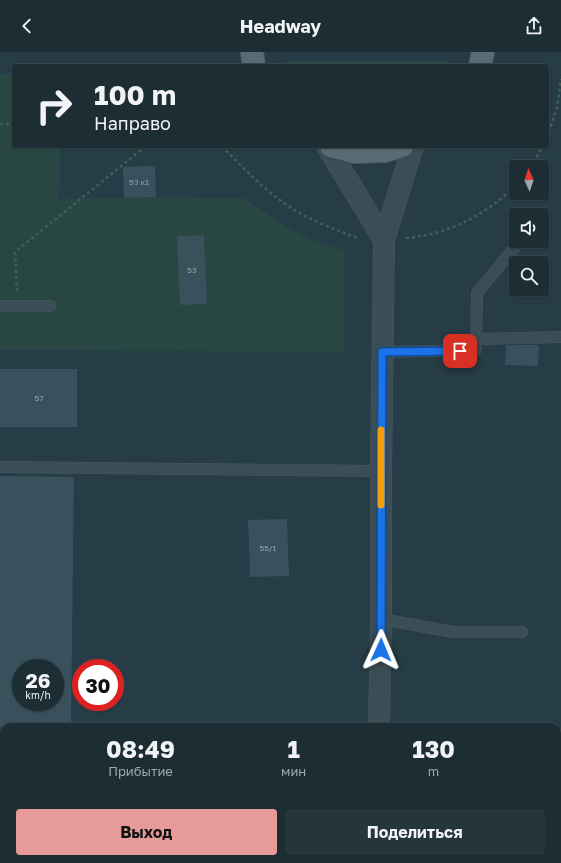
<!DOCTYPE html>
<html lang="ru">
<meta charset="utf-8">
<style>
body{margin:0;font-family:"Golos Text",sans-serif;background:#25353c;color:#f1f3f6;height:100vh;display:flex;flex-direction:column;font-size:15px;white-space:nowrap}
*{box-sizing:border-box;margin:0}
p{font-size:13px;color:#a0a8ac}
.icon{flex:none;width:22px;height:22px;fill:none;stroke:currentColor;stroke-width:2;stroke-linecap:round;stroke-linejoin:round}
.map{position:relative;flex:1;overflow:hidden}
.panel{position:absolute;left:0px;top:671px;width:561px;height:140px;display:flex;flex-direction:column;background:#1c2d34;border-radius:12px 12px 0 0;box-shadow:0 1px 3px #0004,0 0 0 1px #3a494f}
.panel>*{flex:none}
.guide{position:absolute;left:12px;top:12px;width:537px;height:84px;border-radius:4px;box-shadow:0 1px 3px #0004,0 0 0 1px #3a494f;background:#1c2d34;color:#f1f3f6;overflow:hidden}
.needle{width:26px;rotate:357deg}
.controls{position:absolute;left:509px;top:108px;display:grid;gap:8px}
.controls a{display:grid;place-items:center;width:40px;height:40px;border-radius:4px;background:#1c2d34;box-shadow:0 1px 3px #0004,0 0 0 1px #3a494f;font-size:20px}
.speed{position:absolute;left:12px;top:607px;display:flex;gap:8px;font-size:20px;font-weight:700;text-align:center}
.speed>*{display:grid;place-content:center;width:52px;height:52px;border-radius:50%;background:#1c2d34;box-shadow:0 1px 3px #0004,0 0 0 1px #3a494f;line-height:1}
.speed small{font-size:10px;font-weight:400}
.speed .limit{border:6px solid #d22;background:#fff;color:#111}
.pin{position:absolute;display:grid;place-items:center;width:34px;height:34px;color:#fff;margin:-17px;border-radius:8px;box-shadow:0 2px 6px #0006}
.me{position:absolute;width:44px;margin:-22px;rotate:1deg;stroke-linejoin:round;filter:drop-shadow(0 0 3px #0008)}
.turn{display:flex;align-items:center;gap:14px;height:84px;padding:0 16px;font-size:18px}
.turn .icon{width:52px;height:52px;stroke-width:2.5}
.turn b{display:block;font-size:28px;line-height:34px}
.eta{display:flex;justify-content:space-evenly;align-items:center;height:68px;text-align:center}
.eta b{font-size:24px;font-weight:700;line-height:28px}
.cta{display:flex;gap:8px;margin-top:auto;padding:8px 16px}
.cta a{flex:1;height:46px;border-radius:4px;background:#e69b98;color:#111;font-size:16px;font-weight:700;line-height:46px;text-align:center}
.cta a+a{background:#25353c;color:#f1f3f6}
header{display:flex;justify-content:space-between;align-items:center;height:52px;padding:0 16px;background:#1c2d34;font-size:18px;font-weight:700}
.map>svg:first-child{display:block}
.green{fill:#294742}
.building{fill:#38515c;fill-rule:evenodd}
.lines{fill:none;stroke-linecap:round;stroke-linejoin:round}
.lane-casing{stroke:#485961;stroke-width:12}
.street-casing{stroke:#485961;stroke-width:22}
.primary-casing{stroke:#485961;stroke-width:24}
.path{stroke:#425e59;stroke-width:2.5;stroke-dasharray:3 3;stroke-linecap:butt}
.lane{stroke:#3b4d55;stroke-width:11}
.street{stroke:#3b4d55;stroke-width:21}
.primary{stroke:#596c75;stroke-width:22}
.route-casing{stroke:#114b97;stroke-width:10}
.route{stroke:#1a73e8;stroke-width:7}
.slow{stroke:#f59e0b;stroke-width:7}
.labels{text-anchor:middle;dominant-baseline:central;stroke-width:4;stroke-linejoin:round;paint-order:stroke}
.number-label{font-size:8px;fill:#97a8b0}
</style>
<header><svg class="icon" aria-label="back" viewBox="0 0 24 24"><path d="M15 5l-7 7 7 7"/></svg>Headway<svg class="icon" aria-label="share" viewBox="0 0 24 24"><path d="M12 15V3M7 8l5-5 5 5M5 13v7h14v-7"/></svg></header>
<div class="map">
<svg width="561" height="811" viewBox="0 0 561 811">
<rect width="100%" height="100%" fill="#263c46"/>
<path class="green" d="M 286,9 L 446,9 L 445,14 L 287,14 Z
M 0,22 L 14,22 L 14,94 L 61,94 L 59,147 L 164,145 L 243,146 L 286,175 L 316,190 L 344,198 L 344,300 L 0,298 Z"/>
<path class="building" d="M 155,114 L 156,145 L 124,146 L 123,115 Z
M 204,183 L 207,252 L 180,253 L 177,184 Z
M 506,293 L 539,293 L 538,314 L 505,313 Z
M 0,317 L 77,317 L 77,375 L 0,375 Z
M 0,424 L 74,425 L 71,675 L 0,675 ZM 21,616 L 55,616 L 55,650 L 21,650 Z
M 287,467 L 289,524 L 250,525 L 248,468 Z"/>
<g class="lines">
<defs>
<path id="lane" d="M 0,254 L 50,254
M 476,287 L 561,285
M 382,300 L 476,298 L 477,241 L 520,189
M 0,415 L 381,419
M 381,567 L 453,580 L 522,580"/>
<path id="street" d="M 327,94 L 384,188
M 379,675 L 381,567 L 381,419 L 384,188 L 413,94
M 377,811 L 377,807"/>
<path id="primary" d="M 252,0 L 254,14
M 480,14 L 483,0
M 331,94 L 355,100 L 385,99 L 402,94"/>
</defs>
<use href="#lane" class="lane-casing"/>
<use href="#street" class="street-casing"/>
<use href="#primary" class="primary-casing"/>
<path class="path" d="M 170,13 L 170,14
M 0,72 L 14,72
M 547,86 L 557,55 L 561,27
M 222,94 C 244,117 266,140 293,157 C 312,169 334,177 355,185 L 359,186
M 530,115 L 534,110 L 543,94
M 406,186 C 447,183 489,162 516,132
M 17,239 L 15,200 L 146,94"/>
<use href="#lane" class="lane"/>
<use href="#street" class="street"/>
<use href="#primary" class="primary"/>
</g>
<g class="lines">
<defs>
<path id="route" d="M 381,598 L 382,300 L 460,299"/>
</defs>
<use href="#route" class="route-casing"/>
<use href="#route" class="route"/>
<path class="slow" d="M 381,453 L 381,378"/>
</g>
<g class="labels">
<g class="number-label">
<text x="139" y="130">53 к1</text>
<text x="192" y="218">53</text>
<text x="39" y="346">57</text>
<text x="268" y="496">55/1</text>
</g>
</g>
</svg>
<div class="controls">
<a><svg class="needle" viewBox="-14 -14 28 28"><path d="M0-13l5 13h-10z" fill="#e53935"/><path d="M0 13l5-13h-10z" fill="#a0a8ac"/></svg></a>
<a><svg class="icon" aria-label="sound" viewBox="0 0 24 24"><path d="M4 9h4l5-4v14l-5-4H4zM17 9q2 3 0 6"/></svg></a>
<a><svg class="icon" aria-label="search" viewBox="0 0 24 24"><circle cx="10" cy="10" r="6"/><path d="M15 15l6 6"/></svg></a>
</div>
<div class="speed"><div>26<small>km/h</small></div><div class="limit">30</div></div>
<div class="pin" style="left:460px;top:299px;background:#d93025"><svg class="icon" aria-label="arrive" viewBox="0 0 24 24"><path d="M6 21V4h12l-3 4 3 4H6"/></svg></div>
<svg class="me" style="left:381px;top:598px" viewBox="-20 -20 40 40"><path d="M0-17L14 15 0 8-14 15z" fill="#1a73e8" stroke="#fff" stroke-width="4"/></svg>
<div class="guide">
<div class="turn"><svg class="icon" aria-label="right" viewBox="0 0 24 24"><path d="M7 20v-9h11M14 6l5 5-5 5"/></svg><div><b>100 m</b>Направо</div></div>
</div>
<section class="panel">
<div class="eta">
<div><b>08:49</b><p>Прибытие</p></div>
<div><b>1</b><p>мин</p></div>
<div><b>130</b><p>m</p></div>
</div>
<div class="cta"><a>Выход</a><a>Поделиться</a></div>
</section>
</div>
